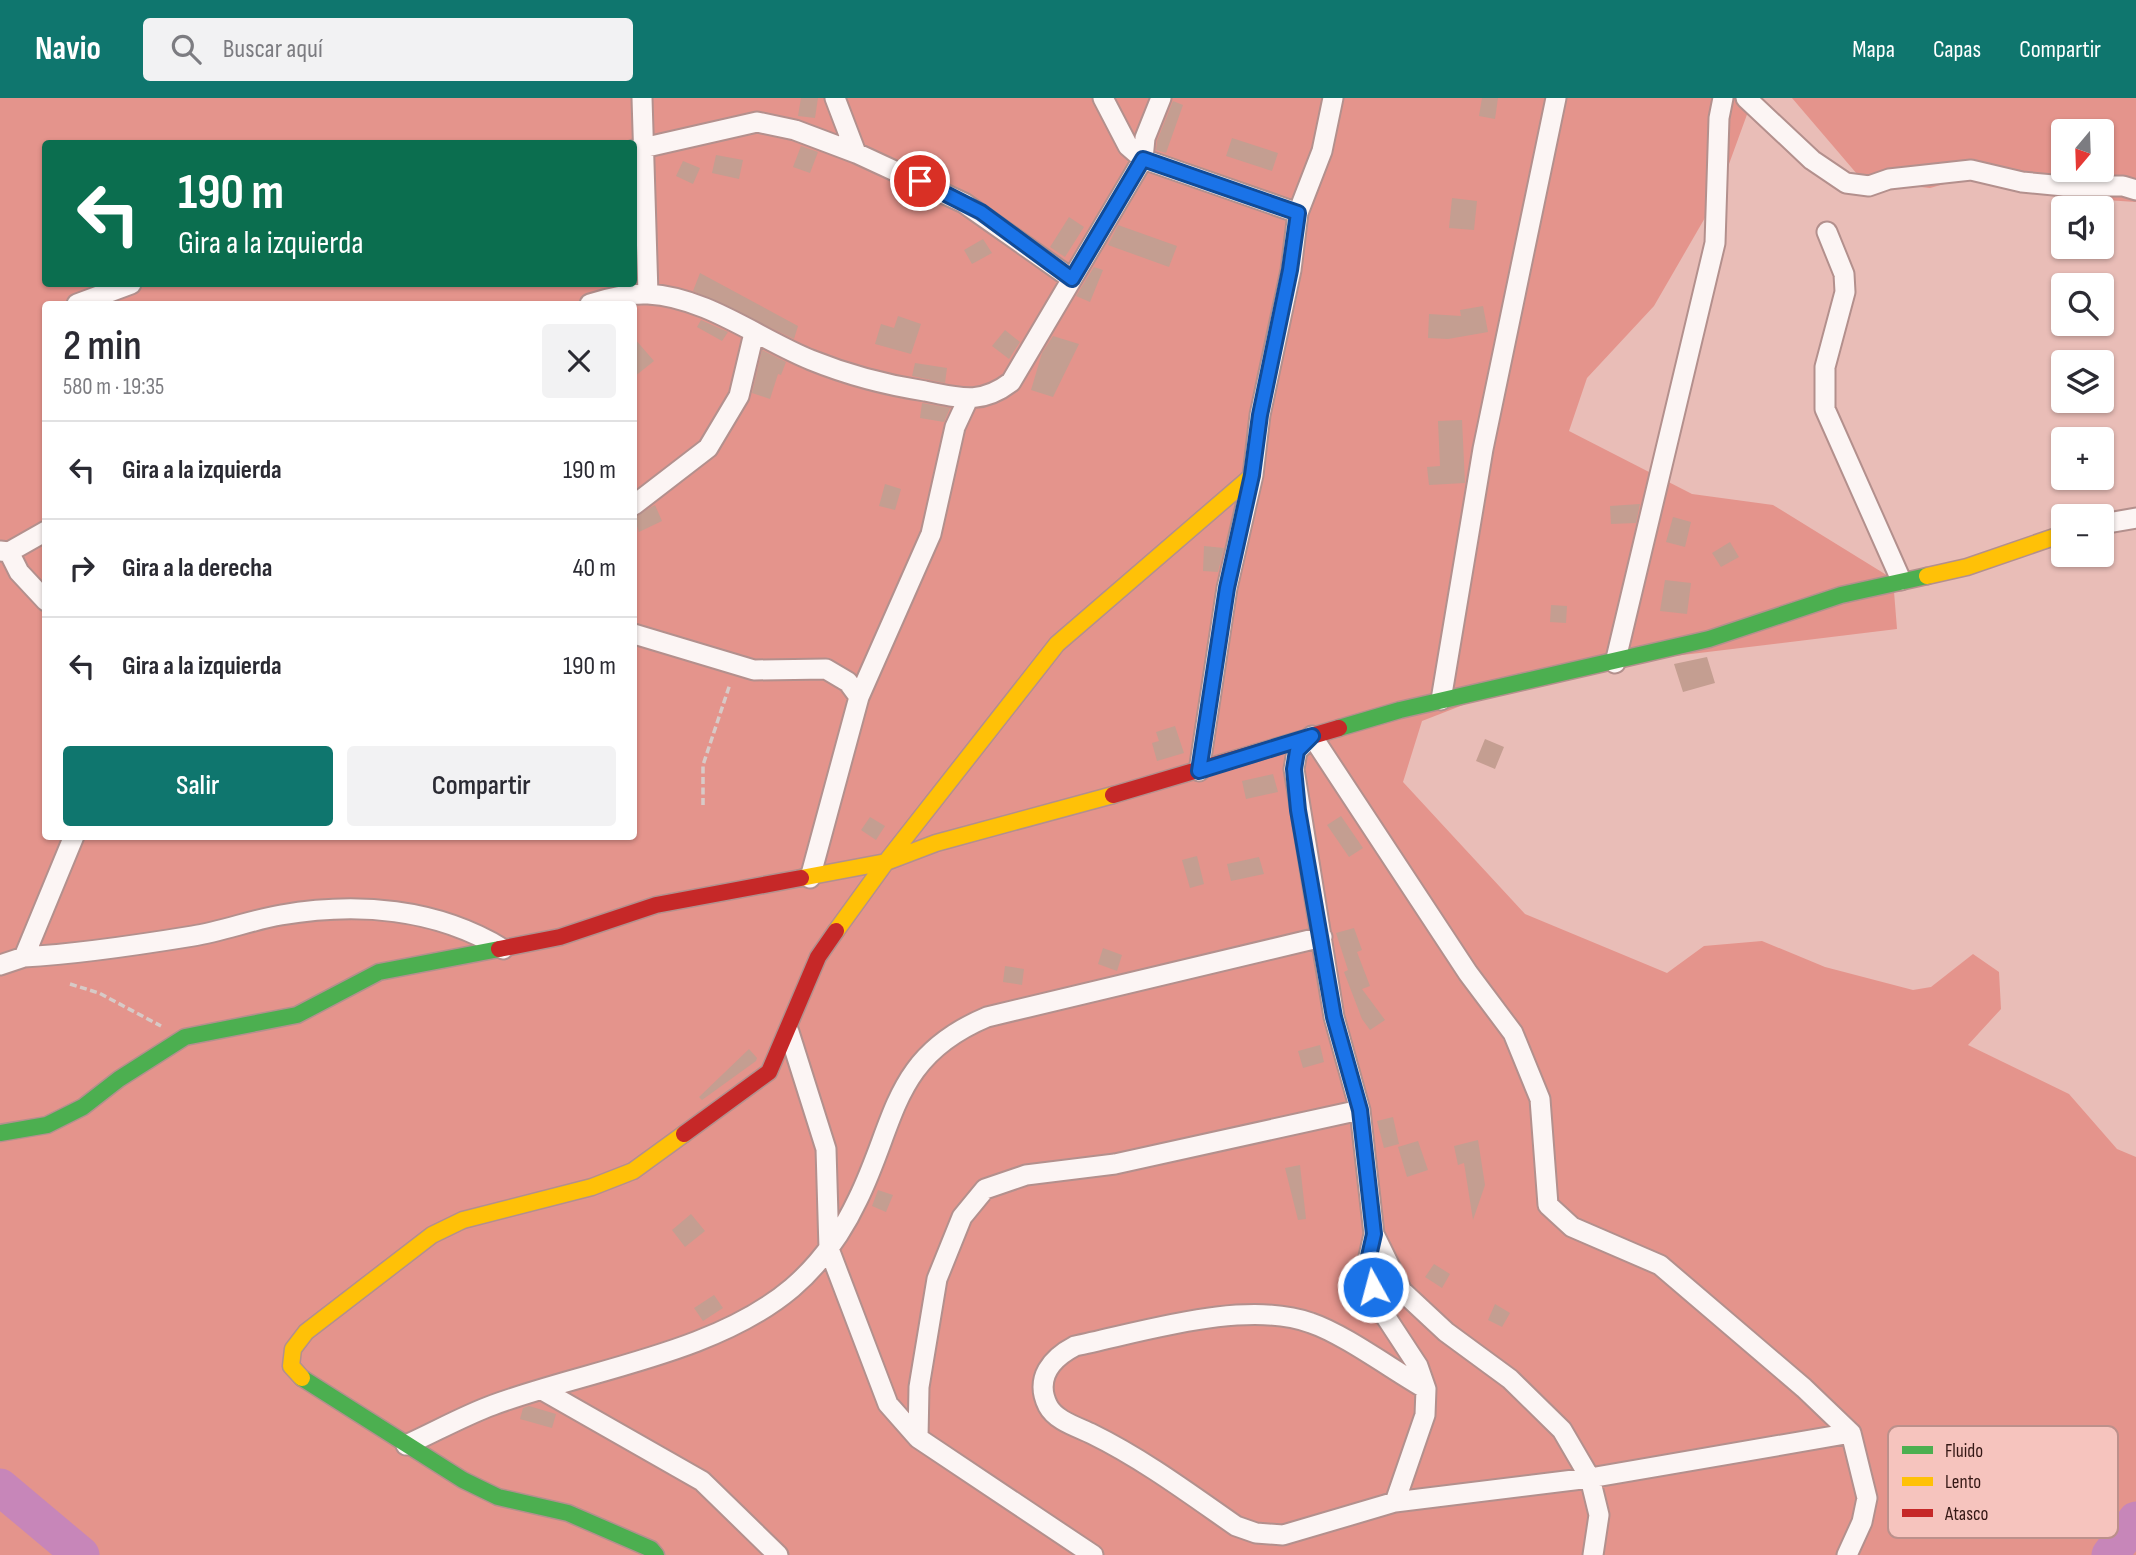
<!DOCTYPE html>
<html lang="es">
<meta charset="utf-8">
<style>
body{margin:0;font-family:"Sofia Sans Condensed",sans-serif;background:#f2f2f3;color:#2b2b33;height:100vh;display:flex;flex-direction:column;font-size:26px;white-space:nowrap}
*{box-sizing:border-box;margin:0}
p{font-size:23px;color:#7c7c81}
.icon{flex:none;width:38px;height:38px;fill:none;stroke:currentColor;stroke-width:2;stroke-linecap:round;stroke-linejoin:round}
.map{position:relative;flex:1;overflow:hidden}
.sheet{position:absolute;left:42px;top:203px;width:595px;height:539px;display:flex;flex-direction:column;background:#fff;border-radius:7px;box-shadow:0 2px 5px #0004}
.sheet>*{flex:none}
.banner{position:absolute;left:42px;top:42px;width:595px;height:147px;border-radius:7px;box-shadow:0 2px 5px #0004;background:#0b6e4f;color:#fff;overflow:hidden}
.needle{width:46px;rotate:199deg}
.tools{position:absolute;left:2051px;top:21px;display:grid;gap:14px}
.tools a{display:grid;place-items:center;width:63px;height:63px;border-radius:7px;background:#fff;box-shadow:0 2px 5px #0004;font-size:35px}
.pin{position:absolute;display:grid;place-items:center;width:60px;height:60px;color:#fff;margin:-30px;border:4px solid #fff;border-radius:50%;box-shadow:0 2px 7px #0007}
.me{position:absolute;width:77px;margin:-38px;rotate:353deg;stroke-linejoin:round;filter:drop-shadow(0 0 5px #0008)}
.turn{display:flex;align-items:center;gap:24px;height:147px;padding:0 21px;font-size:32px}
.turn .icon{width:91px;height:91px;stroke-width:2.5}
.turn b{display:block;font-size:49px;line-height:60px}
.round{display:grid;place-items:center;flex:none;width:74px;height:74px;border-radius:7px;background:#f2f2f3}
.headline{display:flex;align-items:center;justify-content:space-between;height:119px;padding:0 21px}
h1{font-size:42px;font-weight:600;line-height:52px}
.cta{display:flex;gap:14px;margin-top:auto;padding:14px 21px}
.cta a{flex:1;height:80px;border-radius:7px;background:#0f766e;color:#fff;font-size:28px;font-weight:600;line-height:80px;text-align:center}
.cta a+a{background:#f2f2f3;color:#2b2b33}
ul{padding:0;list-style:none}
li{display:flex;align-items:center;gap:21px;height:98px;padding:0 21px;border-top:2px solid #e1e1e2}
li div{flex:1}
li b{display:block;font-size:26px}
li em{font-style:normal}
header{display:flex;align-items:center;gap:42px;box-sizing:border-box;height:98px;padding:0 35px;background:#0f766e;color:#fff}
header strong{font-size:33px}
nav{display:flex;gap:38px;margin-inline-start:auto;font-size:24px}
.search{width:490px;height:63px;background:#f2f2f3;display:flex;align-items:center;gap:18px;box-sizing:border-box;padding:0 24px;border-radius:7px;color:#7c7c81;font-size:26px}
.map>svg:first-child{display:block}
.forest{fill:#e4948c;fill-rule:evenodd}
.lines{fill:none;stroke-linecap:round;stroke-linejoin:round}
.river{stroke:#c786b9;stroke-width:37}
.building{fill:#c49e91}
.street-casing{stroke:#b3908d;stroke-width:23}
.fast-casing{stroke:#b3908d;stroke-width:19}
.slow-casing{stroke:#b3908d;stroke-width:19}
.jam-casing{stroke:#b3908d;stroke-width:19}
.path{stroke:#d7cac7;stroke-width:3.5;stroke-dasharray:7 3.5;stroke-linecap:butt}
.street{stroke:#fcf5f4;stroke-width:19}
.fast{stroke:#4caf50;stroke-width:16}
.slow{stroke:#ffc107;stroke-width:16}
.jam{stroke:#c62828;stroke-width:16}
.route-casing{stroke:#114b97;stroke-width:18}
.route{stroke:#1a73e8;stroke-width:12}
.key{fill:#f6c4be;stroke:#bc908b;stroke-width:2}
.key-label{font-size:19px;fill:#351815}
</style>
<header>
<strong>Navio</strong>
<div class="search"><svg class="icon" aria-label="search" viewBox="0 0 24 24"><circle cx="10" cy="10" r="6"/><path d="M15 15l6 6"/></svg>Buscar aquí</div>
<nav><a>Mapa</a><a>Capas</a><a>Compartir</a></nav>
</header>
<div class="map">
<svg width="2136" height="1457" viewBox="0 0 2136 1457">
<rect width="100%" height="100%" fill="#e9bdb7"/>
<path class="forest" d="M 0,0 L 1753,0 L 1717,99 L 1654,208 L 1587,280 L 1569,333 L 1692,396 L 1773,407 L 1893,481 L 1897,531 L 1550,573 L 1422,623 L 1403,684 L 1525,816 L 1667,875 L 1704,848 L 1762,843 L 1825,869 L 1913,892 L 1931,889 L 1973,856 L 1999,874 L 2001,911 L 1968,947 L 2069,996 L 2117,1051 L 2136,1059 L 2136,1457 L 0,1457 ZM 46,46 L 634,46 L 634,186 L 46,186 ZM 46,206 L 634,206 L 634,738 L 46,738 Z
M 1792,0 L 2136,0 L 2136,104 L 2090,101 L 2001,70 L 1930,90 L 1863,83 ZM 2063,33 L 2102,33 L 2102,72 L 2063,72 Z"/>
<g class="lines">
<path class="river" d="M 0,1389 L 81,1457
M 2110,1457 L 2136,1422"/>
</g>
<path class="building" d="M 801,0 L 818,0 L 815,20 L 798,18 Z
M 1482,0 L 1498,0 L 1495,21 L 1479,18 Z
M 1173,3 L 1183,7 L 1166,55 L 1156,52 L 1157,43 Z
M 1232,40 L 1278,55 L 1272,73 L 1226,58 Z
M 801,48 L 818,54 L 810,75 L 793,69 Z
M 716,57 L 743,62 L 739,81 L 712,75 Z
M 683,63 L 700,70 L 693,86 L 676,78 Z
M 1452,100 L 1477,103 L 1474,132 L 1449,130 Z
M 1069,119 L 1084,129 L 1065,159 L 1050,149 Z
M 1118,127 L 1177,148 L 1169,169 L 1108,147 Z
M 983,141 L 992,155 L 972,166 L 964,152 Z
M 1094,169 L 1103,172 L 1090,204 L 1076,198 Z
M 700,175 L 798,228 L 794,241 L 693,193 Z
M 1483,208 L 1488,234 L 1448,241 L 1428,240 L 1429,216 L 1461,218 L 1460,212 Z
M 898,218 L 921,226 L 911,256 L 875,246 L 881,226 L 894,230 Z
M 701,222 L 728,234 L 722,243 L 697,229 Z
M 1005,232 L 1020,244 L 1009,261 L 992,248 Z
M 1053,238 L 1079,246 L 1053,299 L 1031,292 L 1042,255 Z
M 634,240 L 654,263 L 634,279 Z
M 762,252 L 786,264 L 781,277 L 778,276 L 770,301 L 752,295 Z
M 915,265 L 947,270 L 945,285 L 912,278 Z
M 922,305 L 950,310 L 944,324 L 920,320 Z
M 1462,322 L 1465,385 L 1429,387 L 1427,369 L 1440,368 L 1438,323 Z
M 885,386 L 901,391 L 895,412 L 879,408 Z
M 1640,406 L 1636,425 L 1611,426 L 1610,408 Z
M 655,407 L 662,423 L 639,434 L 634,419 Z
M 1673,419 L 1691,424 L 1685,449 L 1666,444 Z
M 1730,444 L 1739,459 L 1721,469 L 1712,455 Z
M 1204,448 L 1224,450 L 1218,474 L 1203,473 Z
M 1665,482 L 1691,485 L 1687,516 L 1660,513 Z
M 1551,507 L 1567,508 L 1566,525 L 1550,524 Z
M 1707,559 L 1715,585 L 1683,594 L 1674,566 Z
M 1175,628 L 1184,655 L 1157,663 L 1152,645 L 1159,643 L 1156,634 Z
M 1485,641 L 1504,649 L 1495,671 L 1476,663 Z
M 1273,676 L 1278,694 L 1246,701 L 1242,683 Z
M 1341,718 L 1363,750 L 1349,759 L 1327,727 Z
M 870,719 L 885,728 L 876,742 L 861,732 Z
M 1197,758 L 1204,786 L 1190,790 L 1182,762 Z
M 1259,759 L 1264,776 L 1231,783 L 1227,766 Z
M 1354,830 L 1362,852 L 1357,854 L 1370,888 L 1362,891 L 1385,922 L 1370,932 L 1362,921 L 1344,874 L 1348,872 L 1336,835 Z
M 1103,850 L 1122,857 L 1117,873 L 1098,866 Z
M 1005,868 L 1024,871 L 1022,887 L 1003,884 Z
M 1320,947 L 1324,964 L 1303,970 L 1298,953 Z
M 749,951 L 757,960 L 756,963 L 702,1002 L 699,999 Z
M 1393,1019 L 1399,1046 L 1384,1050 L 1377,1023 Z
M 1478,1042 L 1485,1087 L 1473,1122 L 1464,1065 L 1458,1067 L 1454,1048 Z
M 1418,1043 L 1428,1072 L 1407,1079 L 1398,1049 Z
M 1300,1067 L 1306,1121 L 1298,1122 L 1285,1070 Z
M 878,1092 L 893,1097 L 886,1114 L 872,1108 Z
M 691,1116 L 705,1133 L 685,1149 L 672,1132 Z
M 1434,1166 L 1450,1176 L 1442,1190 L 1425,1179 Z
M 714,1197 L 723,1210 L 703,1223 L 694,1210 Z
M 1495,1206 L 1510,1215 L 1502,1229 L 1488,1222 Z
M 529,1308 L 556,1316 L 552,1330 L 520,1321 L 523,1310 Z"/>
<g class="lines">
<defs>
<path id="street" d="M 642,0 L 648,196
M 835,0 L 856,55
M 1103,0 L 1128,48 L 1143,61 L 1298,115
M 1746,0 L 1812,62 L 1846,85 L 1869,88 L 1889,81 L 1971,72 L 2022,84 L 2064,88 L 2123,88 L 2136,92
M 634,52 L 757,24 L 795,32 L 856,55 L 964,105 L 1072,181
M 1827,134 L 1844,176 L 1845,194 L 1825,269 L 1825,311 L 1901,482
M 77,206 L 131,186
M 590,206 C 608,200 628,195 648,196 C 706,199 759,241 811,262 C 848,277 886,287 925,293 C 960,300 981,307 1011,284 L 1143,61 L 1145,40 L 1161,0
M 634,407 L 708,350 L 739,298 L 754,235
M 2102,426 L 2136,420
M 0,453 L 9,454 L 46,433
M 9,454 L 19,474 L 46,503
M 634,536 L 754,572 L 826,571 L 848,584 L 859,599
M 1615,565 L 1715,145 L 1719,20 L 1723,0
M 1441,602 L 1483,351 L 1556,0
M 1199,673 L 1227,490 L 1253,377 L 1260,317 L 1291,172 L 1298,115 L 1322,53 L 1333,0
M 810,780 L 859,599 L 931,436 L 955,329 L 968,301
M 24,859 L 74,738
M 0,867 L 24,859 C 80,856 138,847 193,838 C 223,833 252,822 281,817 C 357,804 436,810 503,851
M 789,934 L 826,1051 L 829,1151 L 888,1306 L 918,1340 L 1093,1457
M 1374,1136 L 1402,1193 L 1446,1234 L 1510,1281 L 1562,1332 L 1590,1380 L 1599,1417 L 1593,1457
M 1426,1291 C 1394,1273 1344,1236 1311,1225 C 1245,1201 1143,1234 1075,1248 C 1052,1260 1034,1280 1048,1308 C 1056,1323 1078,1329 1092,1336 C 1143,1361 1190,1396 1236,1428 L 1256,1435 L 1283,1437 L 1395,1404 L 1590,1380 L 1851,1335
M 544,1293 L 702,1383 L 778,1457
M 918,1340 L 919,1289 L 937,1181 L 962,1119 L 985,1091 L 1026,1077 L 1115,1066 L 1360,1012
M 406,1347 C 435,1334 463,1318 493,1307 C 587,1272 714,1256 792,1190 C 820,1166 842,1135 858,1101 C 897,1021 892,959 987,919 L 1322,839
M 1395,1404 L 1425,1317 L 1426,1291 L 1418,1268 L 1380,1210 L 1367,1167 L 1374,1136 L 1360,1012 L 1334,919 L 1294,671 L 1297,653 L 1312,638 L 1468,875 L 1513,935 L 1540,1001 L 1548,1107 L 1572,1129 L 1660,1167 L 1804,1290 L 1851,1335 L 1867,1400 L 1862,1424 L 1847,1457"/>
<path id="fast" d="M 1339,630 L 1400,612 L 1709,541 L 1841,497 L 1927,478
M 0,1035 L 47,1027 L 83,1009 L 119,981 L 185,939 L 297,917 L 379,874 L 499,851
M 302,1280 L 463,1382 L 498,1399 L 568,1415 L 651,1451 L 656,1457"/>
<path id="slow" d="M 1927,478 L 1967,469 L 2063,436
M 801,780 L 886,764 L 1057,546 L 1253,377
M 836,833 L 886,764 L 936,745 L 1113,697
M 302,1280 L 291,1268 L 293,1251 L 306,1234 L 432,1137 L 463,1122 L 592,1089 L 633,1073 L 684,1036"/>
<path id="jam" d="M 1113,697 L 1339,630
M 499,851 L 560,839 L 656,807 L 801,780
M 684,1036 L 769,974 L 818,859 L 836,833"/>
</defs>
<use href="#street" class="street-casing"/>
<use href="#fast" class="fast-casing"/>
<use href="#slow" class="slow-casing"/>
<use href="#jam" class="jam-casing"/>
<path class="path" d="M 703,707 L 703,667 L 730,586
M 70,886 L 99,895 L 161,928"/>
<use href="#street" class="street"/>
<use href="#fast" class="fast"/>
<use href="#slow" class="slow"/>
<use href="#jam" class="jam"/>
</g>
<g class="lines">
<defs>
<path id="route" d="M 920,83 L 981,114 L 1072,181 L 1143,61 L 1298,115 L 1290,172 L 1260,317 L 1252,377 L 1227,490 L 1199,673 L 1312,638 L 1297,653 L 1294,671 L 1298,712 L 1334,919 L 1360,1012 L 1374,1136 L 1367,1167 L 1373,1189"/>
</defs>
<use href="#route" class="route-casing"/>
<use href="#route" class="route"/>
</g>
<rect x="1888" y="1328" width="230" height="112" rx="10" class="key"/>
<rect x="1902" y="1348" width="31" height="8" fill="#4caf50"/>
<rect x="1902" y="1379" width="31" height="9" fill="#ffc107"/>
<rect x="1902" y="1411" width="31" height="8" fill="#c62828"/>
<g class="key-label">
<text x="1945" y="1359">Fluido</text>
<text x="1945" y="1390">Lento</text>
<text x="1945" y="1422">Atasco</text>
</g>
</svg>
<div class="tools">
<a><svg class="needle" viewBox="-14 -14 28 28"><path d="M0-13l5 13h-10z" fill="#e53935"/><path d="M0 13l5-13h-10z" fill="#7c7c81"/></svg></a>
<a><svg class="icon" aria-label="sound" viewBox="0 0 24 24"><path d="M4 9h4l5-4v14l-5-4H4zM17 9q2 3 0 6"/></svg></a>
<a><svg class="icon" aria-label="search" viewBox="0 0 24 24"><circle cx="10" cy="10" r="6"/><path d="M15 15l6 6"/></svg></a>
<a><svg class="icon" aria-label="layers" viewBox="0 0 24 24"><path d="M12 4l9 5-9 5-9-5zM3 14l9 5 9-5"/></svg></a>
<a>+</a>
<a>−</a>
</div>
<div class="pin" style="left:920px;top:83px;background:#d93025"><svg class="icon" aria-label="arrive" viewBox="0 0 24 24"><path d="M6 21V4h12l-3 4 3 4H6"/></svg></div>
<svg class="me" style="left:1373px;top:1189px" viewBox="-20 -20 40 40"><circle r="17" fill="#1a73e8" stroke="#fff" stroke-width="3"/><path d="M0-11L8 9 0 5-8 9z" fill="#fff"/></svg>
<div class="banner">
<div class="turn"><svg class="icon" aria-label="left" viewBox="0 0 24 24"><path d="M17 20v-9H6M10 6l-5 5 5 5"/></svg><div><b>190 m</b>Gira a la izquierda</div></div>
</div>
<section class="sheet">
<div class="headline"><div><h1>2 min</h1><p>580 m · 19:35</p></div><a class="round"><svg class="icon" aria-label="close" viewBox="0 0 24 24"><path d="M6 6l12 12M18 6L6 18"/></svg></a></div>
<ul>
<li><svg class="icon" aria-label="left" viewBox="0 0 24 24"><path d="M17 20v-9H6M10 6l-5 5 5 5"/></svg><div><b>Gira a la izquierda</b></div><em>190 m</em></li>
<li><svg class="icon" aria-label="right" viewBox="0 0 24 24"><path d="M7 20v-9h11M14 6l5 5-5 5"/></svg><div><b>Gira a la derecha</b></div><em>40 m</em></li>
<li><svg class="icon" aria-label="left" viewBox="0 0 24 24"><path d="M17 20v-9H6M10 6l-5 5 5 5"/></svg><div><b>Gira a la izquierda</b></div><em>190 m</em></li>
</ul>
<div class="cta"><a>Salir</a><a>Compartir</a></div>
</section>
</div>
